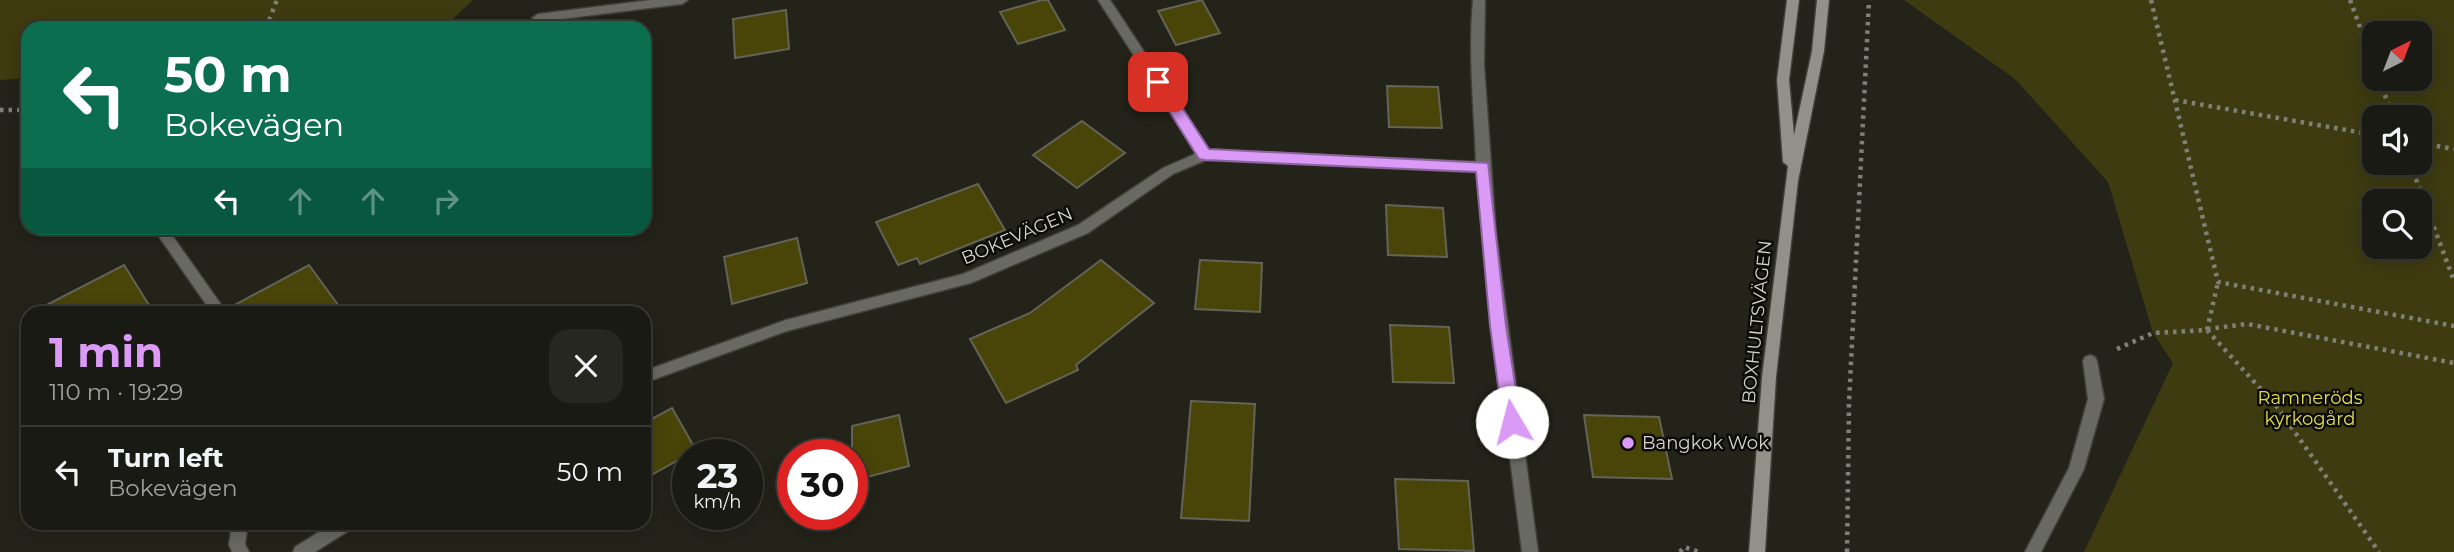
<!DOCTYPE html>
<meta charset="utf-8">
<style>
body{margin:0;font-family:Montserrat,sans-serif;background:#272722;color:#f1f3f6;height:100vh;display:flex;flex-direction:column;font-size:26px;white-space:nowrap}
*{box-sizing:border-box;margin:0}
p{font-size:23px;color:#9fa1a0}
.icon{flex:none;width:38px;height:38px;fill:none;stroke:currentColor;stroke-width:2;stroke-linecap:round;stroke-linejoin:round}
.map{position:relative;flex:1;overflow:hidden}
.side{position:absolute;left:21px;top:306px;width:630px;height:224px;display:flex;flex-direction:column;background:#1a1a14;border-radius:21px;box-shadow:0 4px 18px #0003,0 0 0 2px #383834}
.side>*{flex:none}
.banner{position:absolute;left:21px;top:21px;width:630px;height:214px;border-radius:21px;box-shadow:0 4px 18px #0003,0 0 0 2px #383834;background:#0b6e4f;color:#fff;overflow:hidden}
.needle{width:46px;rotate:42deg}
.tools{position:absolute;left:2362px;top:21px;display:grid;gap:14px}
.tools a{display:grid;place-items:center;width:70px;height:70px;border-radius:14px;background:#1a1a14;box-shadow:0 4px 18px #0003,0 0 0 2px #383834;font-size:35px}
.speed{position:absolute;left:672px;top:439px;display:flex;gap:14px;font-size:35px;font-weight:700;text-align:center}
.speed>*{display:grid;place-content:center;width:91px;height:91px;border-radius:50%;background:#1a1a14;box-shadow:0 4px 18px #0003,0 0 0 2px #383834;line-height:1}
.speed small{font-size:18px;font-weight:400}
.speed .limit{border:10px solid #d22;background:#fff;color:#111}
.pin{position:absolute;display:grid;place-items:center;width:60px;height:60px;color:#fff;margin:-30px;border-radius:14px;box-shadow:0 4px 10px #0006}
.me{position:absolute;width:77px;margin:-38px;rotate:352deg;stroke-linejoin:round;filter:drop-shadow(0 0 5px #0008)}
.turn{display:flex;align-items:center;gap:24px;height:147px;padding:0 28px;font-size:32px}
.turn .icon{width:91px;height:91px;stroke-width:2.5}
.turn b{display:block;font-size:49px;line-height:60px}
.lanes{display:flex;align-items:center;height:66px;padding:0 28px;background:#0003;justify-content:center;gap:35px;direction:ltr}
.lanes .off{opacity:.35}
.round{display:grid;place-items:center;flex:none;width:74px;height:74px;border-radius:21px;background:#272722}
.head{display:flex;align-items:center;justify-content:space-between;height:119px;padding:0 28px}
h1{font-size:42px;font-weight:700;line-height:52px;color:#da9af6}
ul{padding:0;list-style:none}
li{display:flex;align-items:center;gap:21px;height:91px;padding:0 28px;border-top:2px solid #383834}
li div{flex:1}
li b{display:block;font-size:26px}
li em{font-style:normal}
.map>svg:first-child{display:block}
.green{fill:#3e3b11;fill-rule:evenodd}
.building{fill:#494509;stroke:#636358;stroke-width:2}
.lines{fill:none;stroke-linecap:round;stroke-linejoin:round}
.lane-casing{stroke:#3f3f37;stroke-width:3}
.street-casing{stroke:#3f3f37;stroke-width:3}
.secondary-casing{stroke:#3f3f37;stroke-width:3}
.path{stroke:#808078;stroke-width:4.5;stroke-dasharray:3.5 5;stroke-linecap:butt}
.lane{fill:#696964;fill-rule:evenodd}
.street{fill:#696964;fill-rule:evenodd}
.secondary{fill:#919089;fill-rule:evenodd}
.route{fill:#da9af6;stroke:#8e64a0;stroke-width:2}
.poi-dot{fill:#da9af6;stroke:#0c0c08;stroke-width:2.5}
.labels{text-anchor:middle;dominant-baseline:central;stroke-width:5;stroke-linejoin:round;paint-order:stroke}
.street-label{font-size:18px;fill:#d5d5cf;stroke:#0c0c08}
.park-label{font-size:18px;fill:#e6dd52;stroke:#0c0c08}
.poi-label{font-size:18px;fill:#d5d5cf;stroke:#0c0c08;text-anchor:start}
</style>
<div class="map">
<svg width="2454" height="552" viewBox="0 0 2454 552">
<rect width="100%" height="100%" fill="#23231a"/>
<path class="green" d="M 0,0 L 473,0 L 443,28 L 28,28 L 28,78 L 0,80 Z
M 2454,0 L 2454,552 L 2084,552 L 2173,363 L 2153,333 L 2108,182 L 2015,79 L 1904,0 ZM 2375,33 L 2420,33 L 2420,79 L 2375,79 ZM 2375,117 L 2420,117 L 2420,163 L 2375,163 ZM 2375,201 L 2420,201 L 2420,247 L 2375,247 Z"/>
<path class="building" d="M 1042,0 L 1048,0 L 1065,30 L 1018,44 L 1000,12 Z
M 1202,0 L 1220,33 L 1176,45 L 1158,11 Z
M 786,10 L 789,49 L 735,58 L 733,19 Z
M 1387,86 L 1438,87 L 1442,128 L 1389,127 Z
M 1082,121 L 1125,153 L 1077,188 L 1033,155 Z
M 978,184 L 1005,230 L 920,264 L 917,258 L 898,265 L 876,222 Z
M 1386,205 L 1443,208 L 1447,257 L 1388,255 Z
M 797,238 L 807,283 L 732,304 L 724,257 Z
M 1101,260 L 1154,303 L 1076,365 L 1078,370 L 1006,403 L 970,339 L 1030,313 Z
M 1200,260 L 1262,263 L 1260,312 L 1195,309 Z
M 124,265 L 154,313 L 31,313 Z
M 309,265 L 344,313 L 230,313 L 227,309 Z
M 1390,325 L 1449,327 L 1454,383 L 1393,382 Z
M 1191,401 L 1255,404 L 1249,521 L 1181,518 Z
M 672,408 L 696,450 L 644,479 L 644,423 Z
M 899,415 L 909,466 L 852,481 L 852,426 Z
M 1584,415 L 1659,417 L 1672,479 L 1593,477 Z
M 1395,479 L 1468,481 L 1474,551 L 1399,549 Z"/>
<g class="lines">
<defs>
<path id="lane" d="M 2090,355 L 2095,357 L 2097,361 L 2104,399 L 2084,469 L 2041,552 L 2025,552 L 2069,468 L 2088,399 L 2083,361 L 2085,357 Z"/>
<path id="street" d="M 651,0 L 688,0 L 682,4 L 538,22 L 532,18 L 538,14 Z
M 1098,0 L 1110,0 L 1209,150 L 1476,162 C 1474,108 1468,54 1473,0 L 1485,0 L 1484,64 L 1496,234 L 1538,552 L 1522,552 L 1488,287 L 1477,172 L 1206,160 L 1173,174 L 1088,233 L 971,283 L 787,331 L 644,383 L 644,371 L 786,320 L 963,274 L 1078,225 L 1163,168 L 1197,153 Z
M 153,228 L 167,228 L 227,313 L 212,313 Z
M 232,523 L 248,523 L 245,544 L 249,552 L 232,552 L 229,545 Z
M 333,523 L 355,523 L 353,528 L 315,552 L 293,552 L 295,547 Z"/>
<path id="secondary" d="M 1787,0 L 1799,0 L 1789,80 L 1794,135 L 1812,51 L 1817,0 L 1829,0 L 1824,51 L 1798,181 L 1776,377 L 1765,552 L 1749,552 L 1762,377 L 1788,166 L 1783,162 L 1777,80 Z"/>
</defs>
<use href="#lane" class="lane-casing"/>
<use href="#street" class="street-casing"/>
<use href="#secondary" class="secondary-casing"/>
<path class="path" d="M 2151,0 L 2218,282 L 2454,326
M 2350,0 L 2375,68
M 266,28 L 277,0
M 2379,79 L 2393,117
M 2175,100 L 2375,135
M 0,110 L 28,110
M 2420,143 L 2454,149
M 2410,163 L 2454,281
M 2207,329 L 2247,324 L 2454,363
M 2207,330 L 2278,408 L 2379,552
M 2117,349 L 2153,333 L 2207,330 L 2218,282
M 1680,552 L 1684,547 L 1699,552
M 1847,552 L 1849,403 L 1869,0"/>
<use href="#lane" class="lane"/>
<use href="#street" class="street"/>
<use href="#secondary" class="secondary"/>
</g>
<path class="route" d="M 1158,77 L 1163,78 L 1209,149 L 1488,163 L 1506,326 L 1521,422 L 1518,427 L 1512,429 L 1506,427 L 1503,422 L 1490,326 L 1476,172 L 1205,160 L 1199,159 L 1151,82 Z"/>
<circle class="poi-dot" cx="1628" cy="443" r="7"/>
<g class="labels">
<g class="street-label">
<text transform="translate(1017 236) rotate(-23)">BOKEVÄGEN</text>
<text transform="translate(1757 322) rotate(-84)">BOXHULTSVÄGEN</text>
</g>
<g class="park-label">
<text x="2310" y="398">Ramneröds<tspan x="2310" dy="21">kyrkogård</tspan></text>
</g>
<g class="poi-label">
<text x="1642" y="443">Bangkok Wok</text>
</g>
</g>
</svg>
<div class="tools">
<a><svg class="needle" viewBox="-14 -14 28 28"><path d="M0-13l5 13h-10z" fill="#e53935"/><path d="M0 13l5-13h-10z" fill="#9fa1a0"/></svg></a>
<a><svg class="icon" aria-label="sound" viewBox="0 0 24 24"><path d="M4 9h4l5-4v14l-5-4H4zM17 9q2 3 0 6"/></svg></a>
<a><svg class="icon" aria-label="search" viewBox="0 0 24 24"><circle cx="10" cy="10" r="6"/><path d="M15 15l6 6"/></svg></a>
</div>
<div class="speed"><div>23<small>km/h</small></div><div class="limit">30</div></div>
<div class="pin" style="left:1158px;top:82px;background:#d93025"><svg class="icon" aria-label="arrive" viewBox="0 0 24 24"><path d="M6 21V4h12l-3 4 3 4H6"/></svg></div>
<svg class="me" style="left:1512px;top:422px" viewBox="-20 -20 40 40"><circle r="19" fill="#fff"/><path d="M0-13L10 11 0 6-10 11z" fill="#da9af6"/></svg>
<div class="banner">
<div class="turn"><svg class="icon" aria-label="left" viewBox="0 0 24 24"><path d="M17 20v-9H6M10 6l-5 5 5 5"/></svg><div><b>50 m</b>Bokevägen</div></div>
<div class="lanes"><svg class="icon" aria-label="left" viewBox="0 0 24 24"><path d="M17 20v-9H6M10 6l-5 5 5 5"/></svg><svg class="icon off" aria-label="ahead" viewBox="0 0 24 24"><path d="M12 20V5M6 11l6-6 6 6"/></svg><svg class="icon off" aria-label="ahead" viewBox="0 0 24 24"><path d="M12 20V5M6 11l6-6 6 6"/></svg><svg class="icon off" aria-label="right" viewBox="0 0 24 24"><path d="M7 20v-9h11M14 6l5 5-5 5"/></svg></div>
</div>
<section class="side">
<div class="head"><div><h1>1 min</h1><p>110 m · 19:29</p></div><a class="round"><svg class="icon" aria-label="close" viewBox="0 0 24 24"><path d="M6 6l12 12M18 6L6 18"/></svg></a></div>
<ul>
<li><svg class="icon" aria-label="left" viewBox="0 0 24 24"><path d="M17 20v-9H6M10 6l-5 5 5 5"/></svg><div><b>Turn left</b><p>Bokevägen</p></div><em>50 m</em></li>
</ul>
</section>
</div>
